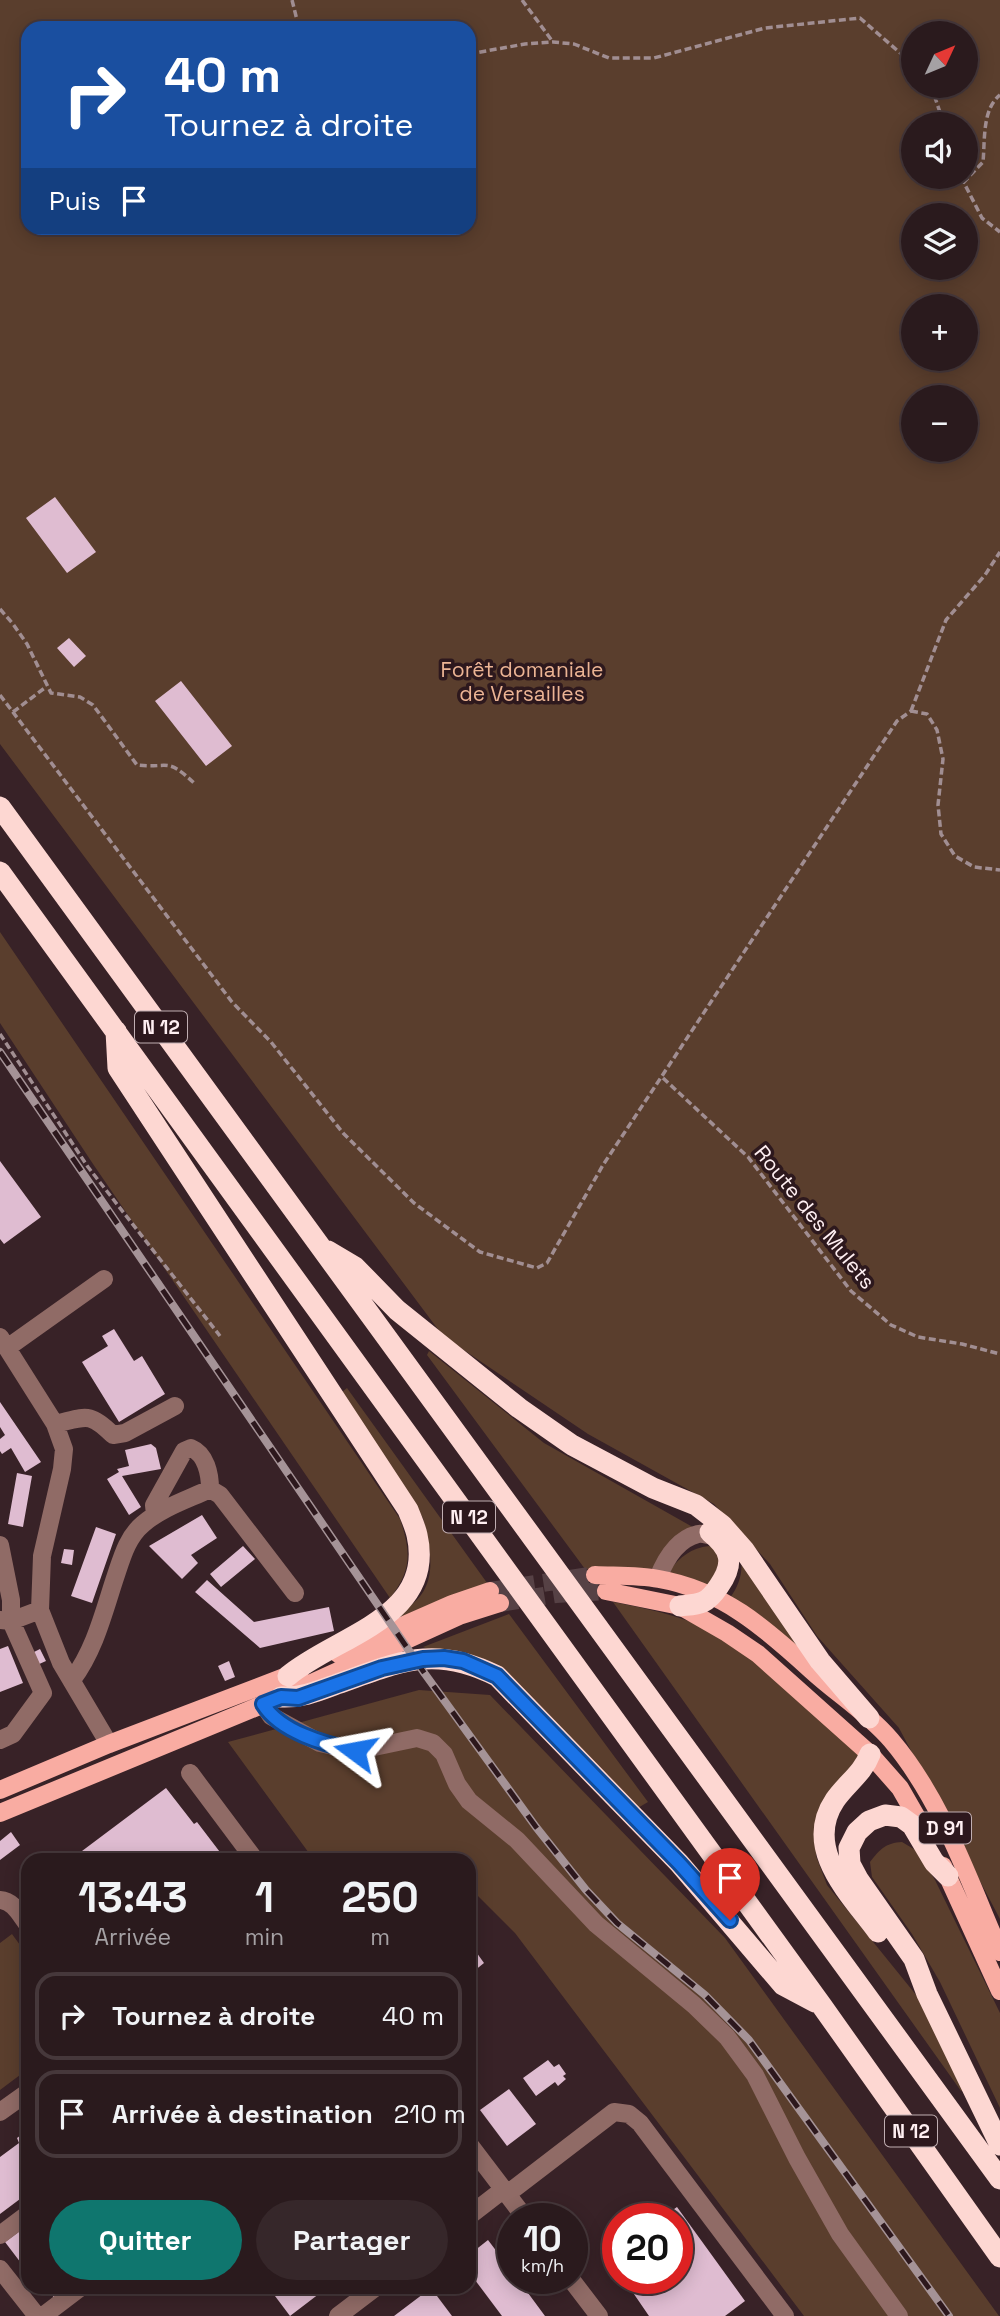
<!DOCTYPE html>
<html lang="fr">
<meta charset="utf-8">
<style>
body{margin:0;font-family:"Space Grotesk",sans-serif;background:#36272a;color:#f1f3f6;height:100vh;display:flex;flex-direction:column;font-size:26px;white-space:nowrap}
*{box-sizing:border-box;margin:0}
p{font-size:23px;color:#a5a1a4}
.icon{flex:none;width:38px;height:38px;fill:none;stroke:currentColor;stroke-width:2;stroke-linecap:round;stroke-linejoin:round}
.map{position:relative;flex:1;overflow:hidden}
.sheet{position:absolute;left:21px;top:1853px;width:455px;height:441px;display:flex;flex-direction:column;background:#2a1a1d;border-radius:21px;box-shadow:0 4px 18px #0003,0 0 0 2px #46383b}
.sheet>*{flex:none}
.banner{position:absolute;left:21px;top:21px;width:455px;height:214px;border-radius:21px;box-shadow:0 4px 18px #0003,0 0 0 2px #46383b;background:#1a4fa0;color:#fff;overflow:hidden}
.needle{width:46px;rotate:46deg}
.fabs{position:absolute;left:901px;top:21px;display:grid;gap:14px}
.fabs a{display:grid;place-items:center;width:77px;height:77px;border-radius:50%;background:#2a1a1d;box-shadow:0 4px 18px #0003,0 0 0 2px #46383b;font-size:35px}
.speed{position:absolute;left:497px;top:2203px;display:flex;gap:14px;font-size:35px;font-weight:700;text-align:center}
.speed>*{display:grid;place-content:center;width:91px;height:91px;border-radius:50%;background:#2a1a1d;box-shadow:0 4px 18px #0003,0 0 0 2px #46383b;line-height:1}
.speed small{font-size:18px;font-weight:400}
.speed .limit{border:10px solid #d22;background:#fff;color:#111}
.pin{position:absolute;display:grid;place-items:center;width:60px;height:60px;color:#fff;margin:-72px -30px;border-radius:50% 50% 50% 0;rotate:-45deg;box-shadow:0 0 7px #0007}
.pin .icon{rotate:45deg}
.me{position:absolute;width:77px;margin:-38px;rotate:283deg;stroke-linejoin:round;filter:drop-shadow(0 0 5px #0008)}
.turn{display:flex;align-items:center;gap:24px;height:147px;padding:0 28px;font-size:32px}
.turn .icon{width:91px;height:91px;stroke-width:2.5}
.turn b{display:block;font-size:49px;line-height:60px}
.then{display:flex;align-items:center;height:66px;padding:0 28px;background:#0003;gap:14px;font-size:26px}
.eta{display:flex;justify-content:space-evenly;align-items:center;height:119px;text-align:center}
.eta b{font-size:42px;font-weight:700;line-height:49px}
.action{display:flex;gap:14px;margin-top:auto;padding:14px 28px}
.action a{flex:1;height:80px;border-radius:42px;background:#0f766e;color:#fff;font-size:28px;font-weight:700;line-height:80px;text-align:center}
.action a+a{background:#36272a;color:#f1f3f6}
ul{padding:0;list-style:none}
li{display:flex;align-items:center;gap:21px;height:88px;margin:0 14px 10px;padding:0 14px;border:4px solid #46383b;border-radius:21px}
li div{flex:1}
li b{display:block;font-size:26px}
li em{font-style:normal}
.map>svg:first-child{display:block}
.green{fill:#5a3e2d;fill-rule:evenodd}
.building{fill:#dfbcd1}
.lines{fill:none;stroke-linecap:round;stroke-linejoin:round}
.major-tunnel{stroke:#564145;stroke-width:18;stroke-dasharray:18 9;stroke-linecap:butt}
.path{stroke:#a18e92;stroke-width:3.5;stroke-dasharray:7 3.5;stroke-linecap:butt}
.minor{stroke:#906b66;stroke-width:18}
.major{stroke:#f9aca2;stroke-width:18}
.highway{stroke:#fdd7d2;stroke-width:21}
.rail-casing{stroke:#a59397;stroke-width:8}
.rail{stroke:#2d181d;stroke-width:5;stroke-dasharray:16;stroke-linecap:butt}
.route-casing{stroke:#114b97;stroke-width:18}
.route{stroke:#1a73e8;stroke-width:12}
.labels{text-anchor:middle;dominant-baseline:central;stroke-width:7;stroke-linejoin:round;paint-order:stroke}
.shield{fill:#2d181d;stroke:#c0aeb2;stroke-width:2}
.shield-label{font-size:19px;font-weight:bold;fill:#ffeff2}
.park-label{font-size:21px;fill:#ecb494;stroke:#2d181d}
.street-label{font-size:21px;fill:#ffeff2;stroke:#2d181d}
</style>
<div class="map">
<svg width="1000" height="2316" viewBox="0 0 1000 2316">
<rect width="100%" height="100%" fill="#382227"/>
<path class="green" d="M 0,0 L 1000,0 L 1000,1919 L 899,1728 L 817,1636 L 770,1564 L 714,1504 L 588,1434 L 443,1336 L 0,744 ZM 28,28 L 469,28 L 469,228 L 28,228 ZM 914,33 L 966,33 L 966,86 L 914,86 ZM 914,124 L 966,124 L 966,177 L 914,177 ZM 914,215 L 966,215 L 966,268 L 914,268 ZM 914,306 L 966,306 L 966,359 L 914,359 ZM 914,397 L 966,397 L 966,450 L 914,450 Z
M 0,932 L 400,1519 C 411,1552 412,1570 390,1598 L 93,1164 L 0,1023 Z
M 429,1351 L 544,1443 L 698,1530 L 655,1568 L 637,1570 L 585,1569 L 427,1355 Z
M 347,1388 L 490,1587 L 405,1620 L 400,1614 C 407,1608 416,1602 421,1595 C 437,1573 429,1543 423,1518 L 342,1392 Z
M 709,1546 L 716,1549 L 721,1556 L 710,1589 L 670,1577 L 670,1570 C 680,1557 691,1548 709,1546 Z
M 741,1557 L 805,1656 L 730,1598 C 739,1585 743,1574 741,1557 Z
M 613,1602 C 649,1609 688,1617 721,1636 C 774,1667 819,1716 865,1757 L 817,1831 L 816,1856 L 827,1885 L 921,2001 L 966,2089 L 961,2091 Z
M 509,1614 L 648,1802 L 636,1809 L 519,1687 L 423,1647 Z
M 419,1690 L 490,1695 L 725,1938 L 999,2316 L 804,2316 L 515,1933 L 473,1891 L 469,1893 L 469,1860 L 314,1860 L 228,1742 Z
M 902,1842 L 917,1851 L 935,1880 L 1000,2013 L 1000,2108 L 940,1982 L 912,1934 L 872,1877 L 870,1862 C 880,1849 886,1843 902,1842 Z
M 12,1934 L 28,1956 L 28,2069 L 0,2090 L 0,1943 Z"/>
<path class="building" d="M 55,497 L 96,552 L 67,573 L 26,518 Z
M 69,638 L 86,656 L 74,667 L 57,648 Z
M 181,681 L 232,746 L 206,766 L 155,701 Z
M 0,1161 L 41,1217 L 4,1244 L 0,1239 Z
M 114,1329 L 134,1361 L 142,1356 L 165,1394 L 119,1422 L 82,1362 L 108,1346 L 102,1336 Z
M 0,1402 L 41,1462 L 25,1472 L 11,1448 L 2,1454 L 0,1451 L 0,1439 L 5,1435 L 0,1427 Z
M 151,1444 L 156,1448 L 161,1469 L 122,1476 L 141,1507 L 129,1515 L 107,1479 L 119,1472 L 117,1469 L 129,1466 L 125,1450 Z
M 17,1473 L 32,1476 L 23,1527 L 8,1524 Z
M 202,1515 L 217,1538 L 191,1555 L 198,1563 L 182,1579 L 149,1546 Z
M 96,1527 L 116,1534 L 92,1603 L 71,1596 Z
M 243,1546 L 255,1559 L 221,1587 L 210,1574 Z
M 64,1549 L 74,1550 L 72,1565 L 61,1563 Z
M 207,1580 L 254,1622 L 329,1607 L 334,1631 L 260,1648 L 195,1592 Z
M 8,1646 L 23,1683 L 0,1692 L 0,1649 Z
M 40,1649 L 46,1661 L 37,1665 L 32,1653 Z
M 229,1661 L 235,1677 L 225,1681 L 218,1666 Z
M 166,1788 L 194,1824 L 197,1822 L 226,1860 L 70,1860 Z
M 11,1832 L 20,1845 L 0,1860 L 0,1841 Z
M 469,1942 L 484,1963 L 469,1975 Z
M 548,2060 L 554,2067 L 559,2064 L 566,2074 L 563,2076 L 566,2079 L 558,2086 L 555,2082 L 536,2096 L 523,2078 Z
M 509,2089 L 536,2124 L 507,2146 L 480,2110 Z
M 28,2130 L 28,2193 L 0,2214 L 0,2157 L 19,2143 L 17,2138 Z
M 677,2207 L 745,2301 L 725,2316 L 649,2316 L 623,2278 L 677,2278 L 677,2219 L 660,2219 Z
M 28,2225 L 28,2264 L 24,2267 L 5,2242 Z
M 488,2240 L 513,2273 L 513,2278 L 517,2278 L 545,2316 L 502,2316 L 469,2272 L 469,2255 Z
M 618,2250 L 618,2272 L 607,2257 Z
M 46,2287 L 70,2287 L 55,2299 Z
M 271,2287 L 328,2287 L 290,2316 L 269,2288 Z
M 431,2288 L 452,2316 L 394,2316 Z"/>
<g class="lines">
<path class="major-tunnel" d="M 490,1591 L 595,1575
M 500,1603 L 556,1594 L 606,1591"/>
<path class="path" d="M 292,0 L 299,28
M 522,0 L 553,42
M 469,54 L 525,44 L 553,42 L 574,44 L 609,58 L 654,58 L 765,28 L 860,18 L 914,65
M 931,86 L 944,124
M 961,177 L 982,218 L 1000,232
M 963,183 L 983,162 C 985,141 982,109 1000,95
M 0,609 L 13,624 L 27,644 L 51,693 L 80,697 L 93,705 L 137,765 C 169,769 166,756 195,784
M 0,695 L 232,1002 L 271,1042 L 343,1133 L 414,1203 L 480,1252 L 537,1268 L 547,1263 L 603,1165 L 897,721 L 911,711
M 911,711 L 927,714 L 937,730 L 943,759 L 938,805 L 941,834 L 955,856 L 974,867 L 1000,870
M 911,711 L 946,620 L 985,575 L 1000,552
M 13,712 L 46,687
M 0,1034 L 88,1167 L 220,1336
M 663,1078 L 748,1157 L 851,1291 L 891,1325 L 918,1337 L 962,1344 L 1000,1354"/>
<path class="minor" d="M 0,1337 L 55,1424 L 64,1449 L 62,1469 L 42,1556 L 40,1610 L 61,1663 L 109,1744
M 7,1348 L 104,1279
M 55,1424 C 86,1417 89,1411 113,1435 L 125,1433 L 175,1406
M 155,1515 L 154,1505 L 184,1451 L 191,1448 C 206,1454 210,1474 210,1489
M 0,1545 L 11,1600 L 11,1621 L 40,1610
M 658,1578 C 665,1560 677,1539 698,1534 C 703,1533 710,1536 715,1536
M 0,1620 L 11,1621 L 43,1693 L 13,1734 L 0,1740
M 72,1680 C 94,1651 103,1615 114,1581 C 121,1561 126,1538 143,1524 C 161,1508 189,1499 210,1489 L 220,1495 L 295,1593
M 263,1704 L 271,1716 L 320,1743 L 355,1751 L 417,1738 L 433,1743 L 444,1754 L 457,1784 L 469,1801 L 517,1840 L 596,1924 L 694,2005 L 727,2037 L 755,2075 L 797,2158 L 840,2234 L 899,2316
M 190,1773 L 255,1860
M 0,1900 C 14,1901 20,1915 28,1925
M 0,2112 L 28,2092
M 469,2144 L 526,2219
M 507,2194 L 614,2112 L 629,2114 L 640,2123 L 785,2316
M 469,2216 L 504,2189
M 0,2235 L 28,2214
M 0,2269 L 37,2316
M 570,2278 L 599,2316
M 43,2316 L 81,2287
M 338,2316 L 376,2287"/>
<path class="major" d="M 595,1575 C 616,1576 638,1575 659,1579 C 722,1590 765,1628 811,1670 C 837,1694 868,1713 891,1740 C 942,1800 969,1881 1000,1952
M 606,1591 L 680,1606 L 727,1633 L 758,1654 L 870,1754 L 900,1788 L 927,1835
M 338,1654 L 452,1604 L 490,1591
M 0,1790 L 109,1744 L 300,1671
M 0,1813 L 281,1697 L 459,1616 L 500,1603
M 943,1866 L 1000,1991"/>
<path class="highway" d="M 0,807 L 1000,2179
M 0,872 L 822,2006 L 1000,2257
M 116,1031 L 118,1068 L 408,1510 C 411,1518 415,1526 417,1535 C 436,1618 335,1636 288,1676
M 328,1251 L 355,1267 L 397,1310 L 519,1408 L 572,1445 L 653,1488 L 696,1505 L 722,1525 L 744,1550 L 820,1661 L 869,1718
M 680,1606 C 688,1605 696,1605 703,1602 C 710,1599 715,1592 719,1586 C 735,1563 731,1549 710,1532
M 281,1697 C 302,1698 318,1691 337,1684 C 400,1662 433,1644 497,1676 L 679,1863 L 783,1985 L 815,2002
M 870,1754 C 863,1773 846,1784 835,1800 C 802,1849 851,1895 878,1932
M 948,1876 L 934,1862 L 912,1825 L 901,1817 L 885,1815 L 869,1821 L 857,1832 L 849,1848 L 850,1864 L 858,1879 L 914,1959 L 927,1994 L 1000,2145"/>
<defs>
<path id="rail" d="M 0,1052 L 425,1674 L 536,1827 L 586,1890 L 617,1923 L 705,1995 L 749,2040 L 949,2316"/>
</defs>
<use href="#rail" class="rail-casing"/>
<use href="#rail" class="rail"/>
</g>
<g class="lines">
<defs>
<path id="route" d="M 355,1751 C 325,1744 280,1732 263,1704 L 281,1697 L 298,1698 L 382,1668 L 423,1659 L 444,1658 L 463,1661 L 497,1676 L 679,1863 L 730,1920"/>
</defs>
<use href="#route" class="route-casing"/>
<use href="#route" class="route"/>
</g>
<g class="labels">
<g class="shield">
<rect x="135" y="1011.5" width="52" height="31" rx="5"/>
<rect x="443" y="1501.5" width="52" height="31" rx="5"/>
<rect x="919" y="1812.5" width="52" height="31" rx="5"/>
<rect x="885" y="2115.5" width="52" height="31" rx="5"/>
</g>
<g class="shield-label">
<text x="161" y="1027">N 12</text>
<text x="469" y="1517">N 12</text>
<text x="945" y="1828">D 91</text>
<text x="911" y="2131">N 12</text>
</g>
<g class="park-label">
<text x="522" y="669">Forêt domaniale<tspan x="522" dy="24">de Versailles</tspan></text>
</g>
<g class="street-label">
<text transform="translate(815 1217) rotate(51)">Route des Mulets</text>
</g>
</g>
</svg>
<div class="fabs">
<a><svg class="needle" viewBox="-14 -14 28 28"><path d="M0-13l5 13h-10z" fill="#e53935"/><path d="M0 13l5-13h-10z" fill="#a5a1a4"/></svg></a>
<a><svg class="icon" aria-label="sound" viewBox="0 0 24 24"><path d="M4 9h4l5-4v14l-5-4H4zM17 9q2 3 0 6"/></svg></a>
<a><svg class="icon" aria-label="layers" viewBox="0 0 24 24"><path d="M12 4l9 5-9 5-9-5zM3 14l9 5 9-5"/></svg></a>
<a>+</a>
<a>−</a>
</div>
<div class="speed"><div>10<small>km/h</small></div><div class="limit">20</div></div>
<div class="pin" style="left:730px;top:1920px;background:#d93025"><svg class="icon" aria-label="arrive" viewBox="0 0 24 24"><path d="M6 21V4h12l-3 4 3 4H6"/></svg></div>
<svg class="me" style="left:355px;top:1751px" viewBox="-20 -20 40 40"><path d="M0-17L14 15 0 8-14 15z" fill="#1a73e8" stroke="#fff" stroke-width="4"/></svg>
<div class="banner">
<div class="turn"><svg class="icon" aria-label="right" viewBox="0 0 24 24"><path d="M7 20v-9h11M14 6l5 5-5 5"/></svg><div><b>40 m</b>Tournez à droite</div></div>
<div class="then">Puis<svg class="icon" aria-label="arrive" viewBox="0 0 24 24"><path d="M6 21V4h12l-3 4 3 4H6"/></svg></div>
</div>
<section class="sheet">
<div class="eta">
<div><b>13:43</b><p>Arrivée</p></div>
<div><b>1</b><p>min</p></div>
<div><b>250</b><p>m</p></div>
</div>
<ul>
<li><svg class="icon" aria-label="right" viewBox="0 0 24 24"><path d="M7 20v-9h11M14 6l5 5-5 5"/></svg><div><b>Tournez à droite</b></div><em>40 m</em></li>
<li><svg class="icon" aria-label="arrive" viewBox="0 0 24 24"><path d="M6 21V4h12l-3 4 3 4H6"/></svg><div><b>Arrivée à destination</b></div><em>210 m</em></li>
</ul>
<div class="action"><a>Quitter</a><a>Partager</a></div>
</section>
</div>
